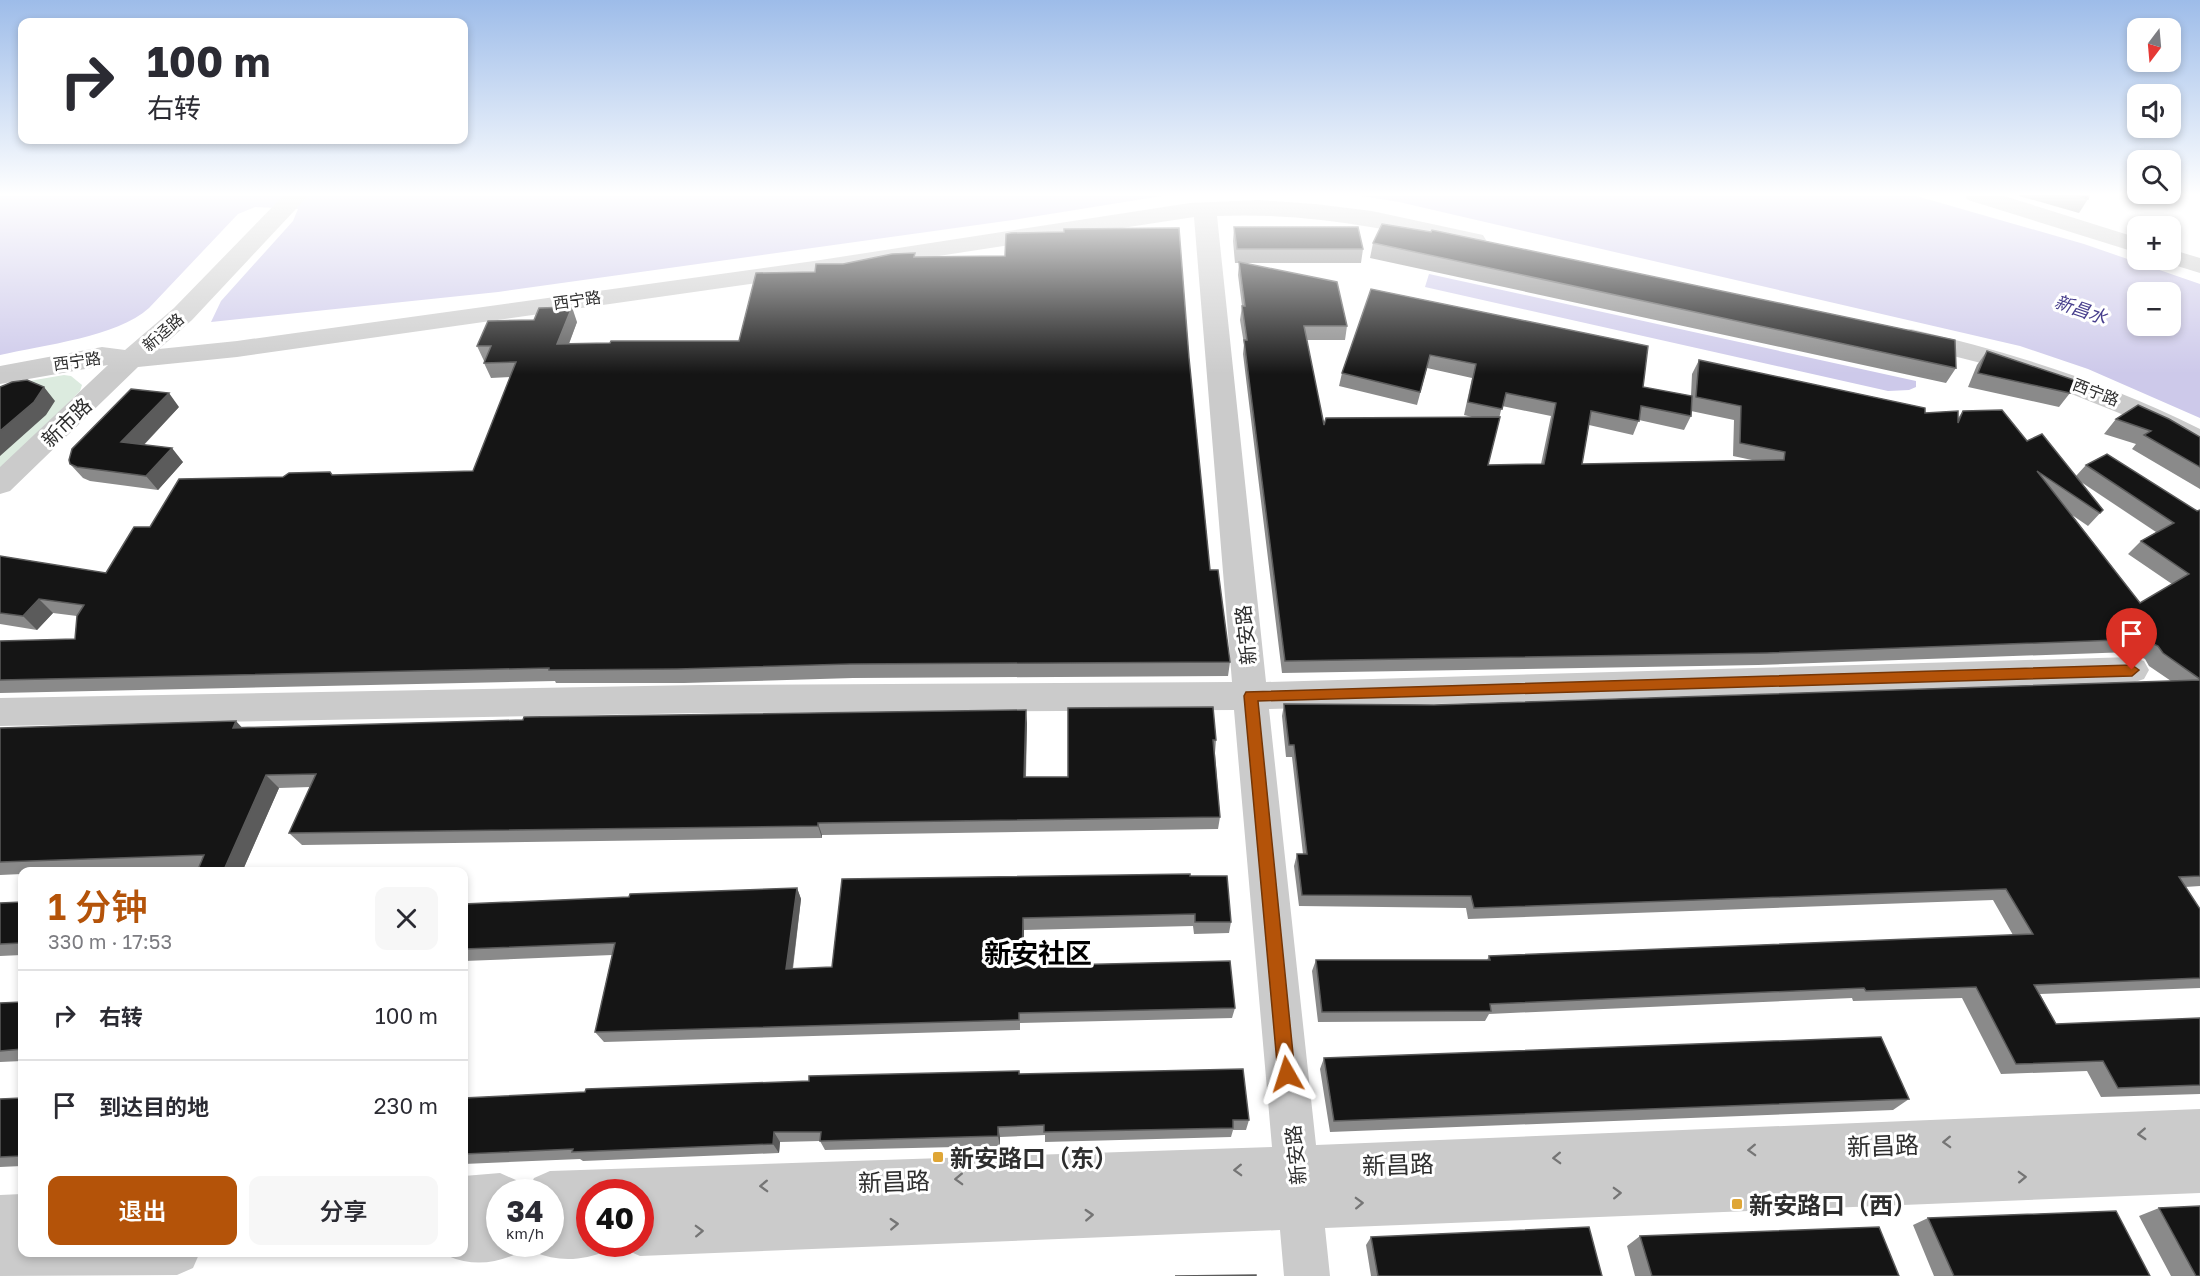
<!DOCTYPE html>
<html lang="zh">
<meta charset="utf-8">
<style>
body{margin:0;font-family:"Golos Text","Noto Sans SC",sans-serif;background:#f7f7f7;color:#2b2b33;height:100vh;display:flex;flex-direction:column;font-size:22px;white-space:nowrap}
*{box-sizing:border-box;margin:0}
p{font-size:20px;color:#7c7c81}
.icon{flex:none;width:33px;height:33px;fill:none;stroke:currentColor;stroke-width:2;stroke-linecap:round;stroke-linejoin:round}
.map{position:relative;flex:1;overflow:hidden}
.side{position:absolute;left:18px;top:867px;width:450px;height:390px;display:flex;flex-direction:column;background:#fff;border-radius:12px;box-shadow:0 3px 9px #0003}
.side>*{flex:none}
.top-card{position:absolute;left:18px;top:18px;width:450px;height:126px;border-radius:12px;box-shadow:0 3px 9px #0003;background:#fff;color:#2b2b33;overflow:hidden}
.needle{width:39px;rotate:196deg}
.buttons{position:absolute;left:2127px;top:18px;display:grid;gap:12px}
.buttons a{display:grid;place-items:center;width:54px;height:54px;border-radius:12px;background:#fff;box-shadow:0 3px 9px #0003;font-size:30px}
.speed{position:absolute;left:486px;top:1179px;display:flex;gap:12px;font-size:30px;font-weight:700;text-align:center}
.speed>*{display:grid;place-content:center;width:78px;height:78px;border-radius:50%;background:#fff;box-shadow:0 3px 9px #0003;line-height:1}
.speed small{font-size:15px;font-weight:400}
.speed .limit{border:9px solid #d22;background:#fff;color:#111}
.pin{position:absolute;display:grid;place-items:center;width:51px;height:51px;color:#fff;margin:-62px -26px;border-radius:50% 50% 50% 0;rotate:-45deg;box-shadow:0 0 6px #0007}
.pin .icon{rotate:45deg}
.me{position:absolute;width:66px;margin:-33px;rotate:354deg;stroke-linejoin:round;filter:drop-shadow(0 0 4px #0008)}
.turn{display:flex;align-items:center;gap:21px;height:126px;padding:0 30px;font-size:27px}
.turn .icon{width:78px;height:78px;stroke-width:2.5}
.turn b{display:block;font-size:42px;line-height:51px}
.round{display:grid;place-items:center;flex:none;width:63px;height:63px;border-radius:12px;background:#f7f7f7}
.head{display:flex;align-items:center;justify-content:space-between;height:102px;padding:0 30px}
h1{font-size:36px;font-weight:600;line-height:45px;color:#b45309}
.action{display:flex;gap:12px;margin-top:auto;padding:12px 30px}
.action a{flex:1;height:69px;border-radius:12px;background:#b45309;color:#fff;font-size:24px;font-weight:600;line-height:69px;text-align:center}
.action a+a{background:#f7f7f7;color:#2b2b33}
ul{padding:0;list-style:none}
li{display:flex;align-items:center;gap:18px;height:90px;padding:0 30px;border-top:2px solid #e1e1e2}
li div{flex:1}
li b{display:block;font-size:22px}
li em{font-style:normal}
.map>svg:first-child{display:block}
.green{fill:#dcebdf}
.water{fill:#cdc9ea;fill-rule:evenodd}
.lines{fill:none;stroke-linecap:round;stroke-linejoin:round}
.minor{fill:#cbcbcb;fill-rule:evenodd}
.wall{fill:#8a8a8a;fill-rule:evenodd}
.shaded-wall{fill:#5b5b5b}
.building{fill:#151515;stroke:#5b5b5b;stroke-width:1.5}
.oneway{stroke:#757575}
.route{fill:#b45309;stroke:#753606;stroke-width:1.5}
.poi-dot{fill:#dfa636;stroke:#fff;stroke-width:2}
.labels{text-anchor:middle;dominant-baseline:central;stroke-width:6;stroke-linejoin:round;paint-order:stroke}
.far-street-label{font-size:16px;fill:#2e2e2e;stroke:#fff}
.far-water-label{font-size:18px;font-style:italic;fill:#483f8d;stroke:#fff}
.street-label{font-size:20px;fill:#2e2e2e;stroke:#fff}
.near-street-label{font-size:24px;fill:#2e2e2e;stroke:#fff}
.near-poi-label{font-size:24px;font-weight:bold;fill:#2e2e2e;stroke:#fff;text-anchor:start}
.near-quarter-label{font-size:27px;font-weight:bold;fill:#000;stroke:#fff}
</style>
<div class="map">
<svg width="2200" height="1276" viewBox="0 0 2200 1276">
<rect width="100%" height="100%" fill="#fff"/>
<path class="green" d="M 64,375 L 71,376 L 82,385 L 80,391 L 0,470 L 0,386 Z"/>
<path class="water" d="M 0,195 L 1168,195 L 1019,219 L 498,292 L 211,322 L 221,301 L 293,221 L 298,209 L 255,207 L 238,214 L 149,308 C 117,337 43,345 0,355 Z
M 1355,195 L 1913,195 L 2084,244 L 2200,284 L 2200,418 L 2088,369 L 2020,346 L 1399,202 ZM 2138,292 L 2170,292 L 2170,326 L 2138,326 Z
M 1429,274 L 1916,381 L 1916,387 L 1909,390 L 1888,391 L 1425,287 Z"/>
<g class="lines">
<path class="minor" d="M 284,195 L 309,195 L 192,320 L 159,349 L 237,341 L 814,261 L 1190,203 L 1259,200 L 1315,204 L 1372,211 L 1483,235 L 1486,240 L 1483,245 L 1474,247 C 1387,229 1307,212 1217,216 L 1266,682 L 2132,657 L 2144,661 L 2149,670 L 2144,679 L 2132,683 L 1269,709 L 1316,1145 L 2200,1109 L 2200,1193 L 1325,1228 L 1330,1276 L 1284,1276 L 1280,1230 L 640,1256 L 624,1249 L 621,1244 L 640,1244 L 640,1192 L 590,1192 L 590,1244 L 609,1244 L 606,1251 C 583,1261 557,1262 534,1252 L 530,1244 L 550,1244 L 550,1192 L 528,1192 L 534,1178 L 550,1171 L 1272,1147 L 1234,710 L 700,713 L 0,726 L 0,698 L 700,685 L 1232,682 L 1194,217 L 814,275 L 237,357 L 138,367 L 10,491 L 0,494 L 0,467 L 108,365 L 0,384 L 0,366 L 102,347 L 125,350 L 174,308 Z
M 1964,195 L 2001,195 L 2138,238 L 2138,253 L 1968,200 Z
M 2170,249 L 2200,258 L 2200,273 L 2161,261 L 2160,260 L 2170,260 Z
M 1911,329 C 2011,352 2108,383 2200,429 L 2200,451 L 2119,413 L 2049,385 L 1977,362 L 1902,343 L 1898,337 L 1902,331 Z
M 500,1173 L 516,1180 L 521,1192 L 500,1192 L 500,1244 L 521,1244 L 516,1254 C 494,1264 471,1266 448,1256 L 446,1252 L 464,1252 L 464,1176 Z
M 22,1194 L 22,1252 L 200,1252 L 193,1268 L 177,1275 L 0,1276 L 0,1195 Z"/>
</g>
<path class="wall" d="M 2016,195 L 2089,195 L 2088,199 L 2079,213 Z
M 1234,227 L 1363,249 L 1361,263 L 1246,263 L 1347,326 L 1345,340 L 1306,340 L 1324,425 L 1472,417 L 1464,415 L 1472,378 L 1427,368 L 1417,405 L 1339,386 L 1342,373 L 1371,289 L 1643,387 L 1691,396 L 1692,374 L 1699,360 L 1925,413 L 1958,418 L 1963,411 L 2027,441 L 2076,476 L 2086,465 L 2197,511 L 2200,510 L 2200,886 L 2185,887 L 2200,909 L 2200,988 L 2040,994 L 2056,1024 L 2200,1018 L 2200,1094 L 2101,1097 L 2087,1071 L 2001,1074 L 1962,998 L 1853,1001 L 1852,998 L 1489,1014 L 1485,1021 L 1318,1022 L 1312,971 L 1316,960 L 1487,960 L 1489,956 L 2013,935 L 1993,900 L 1468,919 L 1466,908 L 1299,906 L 1294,866 L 1297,854 L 1303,854 L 1292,757 L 1286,757 L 1282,716 L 1284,704 L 1434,705 L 2171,681 L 2149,666 L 2145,659 L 2130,652 L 1758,665 L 1282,673 L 1243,354 L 1244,344 L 1240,320 L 1242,306 L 1238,275 L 1239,263 L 1235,263 L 1233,241 ZM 1502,406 L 1551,416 L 1541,464 L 1488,465 ZM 1691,411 L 1734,420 L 1733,456 L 1752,460 L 1582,464 L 1589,425 L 1633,435 L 1639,420 L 1684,430 L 1691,416 ZM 2081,482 L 2156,532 L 2141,541 L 2128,554 L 2172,584 L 2140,603 L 2072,515 L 2088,526 L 2103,510 Z
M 1373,243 L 1956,368 L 1946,383 L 1370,258 Z
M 915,253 L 915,257 L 1189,358 L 1210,570 L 1230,662 L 1228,676 L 853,678 L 684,683 L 556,683 L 555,681 L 0,693 L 0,641 L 75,639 L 77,616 L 53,613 L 37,630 L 0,624 L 0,556 L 106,573 L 150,527 L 332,475 L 473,471 L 510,377 L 491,378 L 484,363 L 485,361 L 484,361 L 477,346 L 577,322 L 569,344 L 739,341 L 815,272 L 843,264 Z
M 1987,351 L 2070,393 L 2059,407 L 1968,387 L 1977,365 Z
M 179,407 L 144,445 L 183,462 L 158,490 L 90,481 L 83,478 L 70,464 Z
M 2116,419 L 2200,437 L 2200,489 L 2132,449 L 2136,444 L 2104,434 Z
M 1068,708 L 1216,740 L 1215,753 L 1220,817 L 1218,829 L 822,835 L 822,838 L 302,845 L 289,833 L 310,787 L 279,788 L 242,872 L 197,872 L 199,867 L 87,872 L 22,872 L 22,874 L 0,875 L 0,728 L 1027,723 L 1026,777 L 1068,777 Z
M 1190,876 L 1231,922 L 1229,933 L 1194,934 L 1193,926 L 1024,930 L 1023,966 L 1235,1008 L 1232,1018 L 1020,1023 L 1020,1030 L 604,1042 L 595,1032 L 612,955 L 464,961 L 464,904 L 629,897 L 797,888 L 801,899 L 793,969 L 832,967 L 842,879 Z
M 22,902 L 22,955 L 0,956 L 0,903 Z
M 22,1002 L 22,1061 L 0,1062 L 0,1003 Z
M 1324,1058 L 1909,1099 L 1893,1110 L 1330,1132 L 1320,1069 Z
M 1019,1071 L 1020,1074 L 1249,1120 L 1246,1130 L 1233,1130 L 1231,1137 L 1045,1142 L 1045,1135 L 1000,1137 L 1000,1146 L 825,1150 L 820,1141 L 780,1142 L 779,1153 L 583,1161 L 580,1159 L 464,1164 L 464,1098 Z
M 22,1098 L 22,1166 L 0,1167 L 0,1099 Z
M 2159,1208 L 2200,1276 L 2171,1276 L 2139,1216 Z
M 1928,1218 L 2150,1276 L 1934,1276 L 1913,1225 Z
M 1640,1236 L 1899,1276 L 1635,1276 L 1627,1246 Z
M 1371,1237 L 1602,1276 L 1371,1276 L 1366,1245 Z"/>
<path class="shaded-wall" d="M 572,307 L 577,322 L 563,359 L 557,344 Z
M 44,387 L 55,401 L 46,415 L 0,456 L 0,431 Z
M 169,393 L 179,407 L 133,456 L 121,442 Z
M 172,448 L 183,462 L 158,490 L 146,476 Z
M 39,599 L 53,613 L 37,630 L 23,616 Z
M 1026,710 L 1027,723 L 1025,790 L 1024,777 Z
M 236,721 L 248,734 L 233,728 Z
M 266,775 L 279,788 L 242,872 L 223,872 Z
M 818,823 L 822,835 L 822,838 L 818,826 Z
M 797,888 L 801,899 L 791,980 L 786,969 Z
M 1023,918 L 1024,930 L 1023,977 L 1022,966 Z
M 998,1127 L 1000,1137 L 1000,1146 L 998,1136 Z
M 774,1132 L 780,1142 L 779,1153 L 773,1144 Z"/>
<path class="building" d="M 2074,195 L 2089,195 L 2088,199 Z
M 1382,224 L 1431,232 L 1432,230 L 1955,340 L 1956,368 L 1373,243 Z
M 1234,227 L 1358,227 L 1363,249 L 1237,249 Z
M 1179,228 L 1189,358 L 1210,570 L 1218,570 L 1230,662 L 850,664 L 678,669 L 549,670 L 549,668 L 0,680 L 0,641 L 75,639 L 77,616 L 84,605 L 39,599 L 23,616 L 0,613 L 0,556 L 106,573 L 134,527 L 150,527 L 179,479 L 283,477 L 289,473 L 330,472 L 332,475 L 473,471 L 516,362 L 484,363 L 491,346 L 477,346 L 488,321 L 534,320 L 539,308 L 572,307 L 557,344 L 610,343 L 611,341 L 739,341 L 756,273 L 815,272 L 816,264 L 843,264 L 892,254 L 915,253 L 914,257 L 1005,256 L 1006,234 L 1011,233 L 1064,232 L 1064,229 Z
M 1239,262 L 1337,282 L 1347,326 L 1304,326 L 1324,425 L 1326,418 L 1500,417 L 1488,465 L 1544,464 L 1556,403 L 1506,393 L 1502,409 L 1468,402 L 1476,364 L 1430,355 L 1420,392 L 1342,373 L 1371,289 L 1648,346 L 1643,387 L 1692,396 L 1691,416 L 1641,406 L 1639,421 L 1591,411 L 1582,464 L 1784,460 L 1785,452 L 1740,443 L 1741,406 L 1696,397 L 1699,360 L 1925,408 L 1925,413 L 1958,411 L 1958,423 L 1963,411 L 2002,410 L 2027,441 L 2042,434 L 2103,510 L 2100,513 L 2037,471 L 2140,603 L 2189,574 L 2141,541 L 2174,523 L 2086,465 L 2107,454 L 2197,511 L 2200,510 L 2200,679 L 2163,653 L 2158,646 L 2143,639 L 1767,653 L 1285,661 L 1244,340 L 1247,340 L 1242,306 L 1245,306 Z
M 1987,351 L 2074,380 L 2070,393 L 1978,373 Z
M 27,380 L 44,387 L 34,402 L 0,431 L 0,387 L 12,382 Z
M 131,389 L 169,393 L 121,442 L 172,448 L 146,476 L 77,467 L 70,464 L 69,460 L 72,449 Z
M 2138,405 L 2169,419 L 2200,437 L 2200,467 L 2144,435 L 2151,431 L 2116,419 Z
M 2200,680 L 2200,876 L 2179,877 L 2200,909 L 2200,978 L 2034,985 L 2056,1024 L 2200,1018 L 2200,1085 L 2118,1088 L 2103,1061 L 2016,1064 L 1976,987 L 1866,991 L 1864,988 L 1490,1004 L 1491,1011 L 1322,1012 L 1316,960 L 1490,960 L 1489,956 L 2033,934 L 2006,889 L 1474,908 L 1471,896 L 1302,895 L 1297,854 L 1307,854 L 1294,745 L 1289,745 L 1284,704 L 1434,705 Z
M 1213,707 L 1216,740 L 1213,740 L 1220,817 L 818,823 L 818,826 L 289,833 L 316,774 L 266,775 L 223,872 L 197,872 L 204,855 L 0,862 L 0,728 L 236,721 L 233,728 L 523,720 L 524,717 L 1026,710 L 1024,777 L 1068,777 L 1068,708 Z
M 1190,874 L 1190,876 L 1227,876 L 1231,922 L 1195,922 L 1195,914 L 1023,918 L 1022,966 L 1230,961 L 1235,1008 L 1019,1013 L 1019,1020 L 595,1032 L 615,943 L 464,949 L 464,904 L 629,897 L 630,894 L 797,888 L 786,969 L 832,967 L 842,879 Z
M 22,902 L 22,943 L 0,944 L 0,903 Z
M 22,1002 L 22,1049 L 0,1051 L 0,1003 Z
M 1881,1037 L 1909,1099 L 1334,1121 L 1324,1058 Z
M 1243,1069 L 1249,1120 L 1233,1120 L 1233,1128 L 1044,1132 L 1044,1125 L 998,1127 L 998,1136 L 820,1141 L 821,1132 L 774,1132 L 773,1144 L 572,1152 L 573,1149 L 464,1154 L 464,1098 L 585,1092 L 586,1089 L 809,1081 L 809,1076 L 1019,1071 L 1019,1074 Z
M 22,1098 L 22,1156 L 0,1157 L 0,1099 Z
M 2200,1206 L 2200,1276 L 2196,1276 L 2159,1208 Z
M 2116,1211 L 2150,1276 L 1954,1276 L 1928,1218 Z
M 1589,1227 L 1602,1276 L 1378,1276 L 1371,1237 Z
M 1879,1227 L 1899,1276 L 1652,1276 L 1640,1236 Z
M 1256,1275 L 1256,1276 L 1175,1276 Z"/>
<defs><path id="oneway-chevron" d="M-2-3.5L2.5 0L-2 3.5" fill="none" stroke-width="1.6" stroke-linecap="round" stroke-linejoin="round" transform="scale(1.5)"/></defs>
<g class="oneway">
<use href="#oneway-chevron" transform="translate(2142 1134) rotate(177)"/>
<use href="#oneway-chevron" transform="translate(1947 1142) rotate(178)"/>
<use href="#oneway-chevron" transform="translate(1752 1150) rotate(178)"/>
<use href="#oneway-chevron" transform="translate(1557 1158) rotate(178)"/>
<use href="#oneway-chevron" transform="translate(1238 1170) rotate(178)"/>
<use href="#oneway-chevron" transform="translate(2022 1177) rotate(-2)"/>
<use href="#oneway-chevron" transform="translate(959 1179) rotate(178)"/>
<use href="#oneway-chevron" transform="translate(764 1186) rotate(178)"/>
<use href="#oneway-chevron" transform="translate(1617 1193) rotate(-2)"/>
<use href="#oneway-chevron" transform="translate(1359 1203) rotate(-2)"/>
<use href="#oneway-chevron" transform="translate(1089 1215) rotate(-3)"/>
<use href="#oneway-chevron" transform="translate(894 1224) rotate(-3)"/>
<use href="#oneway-chevron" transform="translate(699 1231) rotate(-2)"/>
</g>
<linearGradient id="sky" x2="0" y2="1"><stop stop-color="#9dbce9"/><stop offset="0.52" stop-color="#fff"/><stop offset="1" stop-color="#fff" stop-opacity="0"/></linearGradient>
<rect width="2200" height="374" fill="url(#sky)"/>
<path class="route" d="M 2132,665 L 2139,670 L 2132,676 L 1258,701 L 1295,1074 L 1293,1080 L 1287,1082 L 1280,1080 L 1278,1074 L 1244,696 L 1246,692 Z"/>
<g class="poi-dot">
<rect x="932" y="1151" width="12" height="12" rx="3"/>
<rect x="1731" y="1198" width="12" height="12" rx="3"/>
</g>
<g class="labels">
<g class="far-street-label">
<text transform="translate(577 300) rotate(-8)">西宁路</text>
<text transform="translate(163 332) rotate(-41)">新迳路</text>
<text transform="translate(77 361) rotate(-8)">西宁路</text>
<text transform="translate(2096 392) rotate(21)">西宁路</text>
</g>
<g class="far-water-label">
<text transform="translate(2081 309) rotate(19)">新昌水</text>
</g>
<g class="street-label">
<text transform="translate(66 422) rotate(-44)">新市路</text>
<text transform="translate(1245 635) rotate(-96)">新安路</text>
<text transform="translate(1295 1155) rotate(-96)">新安路</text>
</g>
<g class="near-street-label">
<text transform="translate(1883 1145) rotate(-2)">新昌路</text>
<text transform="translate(1398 1164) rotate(-2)">新昌路</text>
<text transform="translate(894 1181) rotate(-2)">新昌路</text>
</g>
<g class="near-poi-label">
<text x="950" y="1157">新安路口（东）</text>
<text x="1749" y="1204">新安路口（西）</text>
</g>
<g class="near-quarter-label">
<text x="1038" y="953">新安社区</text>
</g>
</g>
</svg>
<div class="buttons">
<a><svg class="needle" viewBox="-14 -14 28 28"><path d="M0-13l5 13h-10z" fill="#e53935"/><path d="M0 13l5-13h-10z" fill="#7c7c81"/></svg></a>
<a><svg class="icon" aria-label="sound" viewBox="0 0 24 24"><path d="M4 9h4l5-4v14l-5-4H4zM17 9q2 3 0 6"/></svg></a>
<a><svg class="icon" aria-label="search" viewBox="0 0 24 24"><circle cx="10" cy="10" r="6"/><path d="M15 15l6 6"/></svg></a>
<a>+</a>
<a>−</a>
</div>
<div class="speed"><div>34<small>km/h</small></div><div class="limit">40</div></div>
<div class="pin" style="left:2132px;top:670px;background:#d93025"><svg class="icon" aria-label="arrive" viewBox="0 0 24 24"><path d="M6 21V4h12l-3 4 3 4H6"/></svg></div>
<svg class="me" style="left:1287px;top:1074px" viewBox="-20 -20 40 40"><path d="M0-17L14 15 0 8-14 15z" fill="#b45309" stroke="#fff" stroke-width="4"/></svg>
<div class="top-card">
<div class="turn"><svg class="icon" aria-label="right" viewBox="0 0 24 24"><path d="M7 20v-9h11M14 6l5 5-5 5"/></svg><div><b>100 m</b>右转</div></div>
</div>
<section class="side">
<div class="head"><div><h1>1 分钟</h1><p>330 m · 17:53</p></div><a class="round"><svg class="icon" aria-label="close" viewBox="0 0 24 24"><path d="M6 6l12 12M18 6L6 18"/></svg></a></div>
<ul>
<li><svg class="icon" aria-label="right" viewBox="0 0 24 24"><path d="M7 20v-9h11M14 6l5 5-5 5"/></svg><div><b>右转</b></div><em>100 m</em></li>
<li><svg class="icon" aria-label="arrive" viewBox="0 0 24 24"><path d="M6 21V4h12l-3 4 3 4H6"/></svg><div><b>到达目的地</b></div><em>230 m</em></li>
</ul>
<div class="action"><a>退出</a><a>分享</a></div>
</section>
</div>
